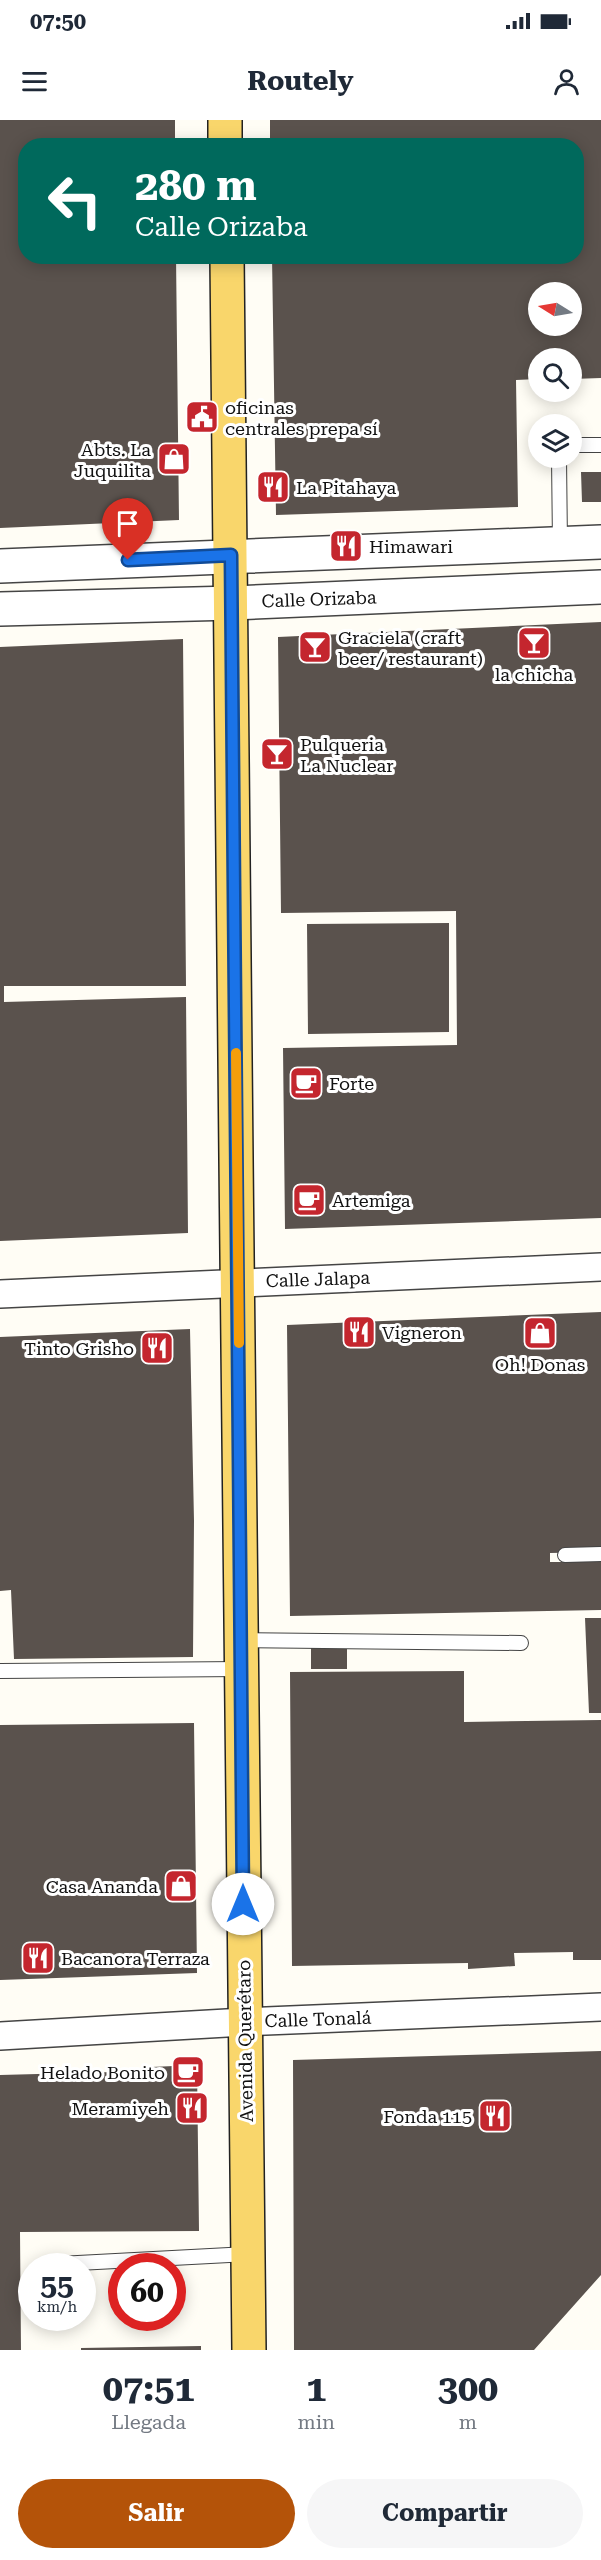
<!DOCTYPE html>
<html lang="es">
<meta charset="utf-8">
<style>
body{margin:0;font-family:"Roboto Serif",serif;background:#f6f6f7;color:#1f2937;height:100vh;display:flex;flex-direction:column;font-size:22px;white-space:nowrap}
*{box-sizing:border-box;margin:0}
p{font-size:20px;color:#747a83}
.icon{flex:none;width:33px;height:33px;fill:none;stroke:currentColor;stroke-width:2;stroke-linecap:round;stroke-linejoin:round}
.map{position:relative;height:2230px;overflow:hidden}
.details{display:flex;flex-direction:column;background:#fff;flex:1}
.details>*{flex:none}
.hud{position:absolute;left:18px;top:18px;width:566px;height:126px;border-radius:24px;box-shadow:0 3px 15px #0003;background:#00695c;color:#fff;overflow:hidden}
.needle{width:39px;rotate:281deg}
.fabs{position:absolute;left:528px;top:162px;display:grid;gap:12px}
.fabs a{display:grid;place-items:center;width:54px;height:54px;border-radius:50%;background:#fff;box-shadow:0 3px 15px #0003;font-size:30px}
.speed{position:absolute;left:18px;top:2133px;display:flex;gap:12px;font-size:30px;font-weight:700;text-align:center}
.speed>*{display:grid;place-content:center;width:78px;height:78px;border-radius:50%;background:#fff;box-shadow:0 3px 15px #0003;line-height:1}
.speed small{font-size:15px;font-weight:400}
.speed .limit{border:9px solid #d22;background:#fff;color:#111}
.pin{position:absolute;display:grid;place-items:center;width:51px;height:51px;color:#fff;margin:-62px -26px;border-radius:50% 50% 50% 0;rotate:-45deg;box-shadow:0 0 6px #0007}
.pin .icon{rotate:45deg}
.me{position:absolute;width:66px;margin:-33px;rotate:0deg;stroke-linejoin:round;filter:drop-shadow(0 0 4px #0008)}
.turn{display:flex;align-items:center;gap:21px;height:126px;padding:0 18px;font-size:27px}
.turn .icon{width:78px;height:78px;stroke-width:2.5}
.turn b{display:block;font-size:42px;line-height:51px}
.eta{display:flex;justify-content:space-evenly;align-items:center;height:102px;text-align:center}
.eta b{font-size:36px;font-weight:700;line-height:42px}
.cta{display:flex;gap:12px;margin-top:auto;padding:12px 18px}
.cta a{flex:1;height:69px;border-radius:36px;background:#b45309;color:#fff;font-size:24px;font-weight:700;line-height:69px;text-align:center}
.cta a+a{background:#f6f6f7;color:#1f2937}
.status{display:flex;justify-content:space-between;align-items:center;height:42px;padding:0 30px;background:#fff;direction:ltr}
.status svg{height:16px;fill:currentColor}
header{display:flex;justify-content:space-between;align-items:center;height:78px;padding:0 18px;background:#fff;font-size:27px;font-weight:700}
.map>svg:first-child{display:block}
.building{fill:#5a524d;fill-rule:evenodd}
.lines{fill:none;stroke-linecap:round;stroke-linejoin:round}
.service-casing{stroke:#444;stroke-width:16}
.minor-casing{stroke:#444;stroke-width:30}
.tertiary-casing{stroke:#444;stroke-width:36}
.primary-casing{stroke:#222;stroke-width:36}
.service{stroke:#fff;stroke-width:14}
.minor{stroke:#fff;stroke-width:27}
.tertiary{stroke:#fff;stroke-width:33}
.primary{stroke:#f9d66b;stroke-width:33}
.route-casing{stroke:#114b97;stroke-width:15}
.route{stroke:#1a73e8;stroke-width:10}
.slow{stroke:#f59e0b;stroke-width:10}
.labels{text-anchor:middle;dominant-baseline:central;stroke-width:6;stroke-linejoin:round;paint-order:stroke}
.poi-label{font-size:18px;fill:#111;stroke:#fff;text-anchor:start}
.street-label{font-size:18px;fill:#111;stroke:#fff}
</style>
<div class="status"><b>07:50</b><svg viewBox="0 0 49 12"><path d="M0 12V9h3v3zM5 12V6h3v6zM10 12V3h3v9zM15 12V0h3v12zM26 1h20v11H26zM47 4h2v5h-2z"/></svg></div>
<header><svg class="icon" aria-label="menu" viewBox="0 0 24 24"><path d="M4 6h16M4 12h16M4 18h16"/></svg>Routely<svg class="icon" aria-label="person" viewBox="0 0 24 24"><circle cx="12" cy="8" r="4"/><path d="M4 21q1-7 8-7t8 7"/></svg></header>
<div class="map">
<svg width="601" height="2230" viewBox="0 0 601 2230">
<rect width="100%" height="100%" fill="#fffdf5"/>
<path class="building" d="M 0,0 L 175,0 L 175,26 L 26,26 L 26,136 L 176,136 L 179,400 L 0,408 Z
M 270,0 L 601,0 L 601,258 L 572,259 L 572,238 L 538,238 L 538,259 L 516,260 L 518,387 L 276,395 L 272,136 L 576,136 L 576,26 L 270,26 ZM 538,172 L 572,172 L 572,206 L 538,206 Z
M 581,352 L 601,352 L 601,382 L 582,382 Z
M 601,502 L 601,1098 L 285,1109 L 283,928 L 457,925 L 456,791 L 281,793 L 278,517 Z
M 183,519 L 186,866 L 4,866 L 4,882 L 186,877 L 188,1113 L 0,1121 L 0,527 Z
M 449,803 L 449,912 L 308,914 L 307,804 Z
M 601,1192 L 601,1432 L 550,1433 L 550,1442 L 601,1442 L 601,1490 L 290,1496 L 287,1205 Z
M 190,1209 L 194,1401 L 193,1537 L 14,1539 L 11,1470 L 0,1471 L 0,1217 Z
M 585,1498 L 601,1498 L 601,1593 L 589,1593 Z
M 311,1524 L 347,1524 L 347,1549 L 311,1549 Z
M 464,1551 L 464,1602 L 601,1600 L 601,1840 L 573,1840 L 573,1832 L 514,1833 L 515,1846 L 468,1849 L 468,1843 L 292,1846 L 290,1552 Z
M 194,1603 L 197,1853 L 0,1860 L 0,1605 Z
M 601,1931 L 601,2155 L 534,2230 L 294,2230 L 293,1940 Z
M 197,1945 L 199,2111 L 20,2112 L 21,2230 L 0,2230 L 0,1955 L 151,1951 L 151,1947 Z
M 201,2226 L 201,2230 L 81,2230 L 81,2228 Z"/>
<g class="lines">
<defs>
<path id="service" d="M 572,325 L 601,325
M 559,338 L 560,424
M 565,1435 L 601,1434
M 241,1520 L 521,1523
M 0,1551 L 241,1549
M 59,2144 L 248,2134"/>
<path id="minor" d="M 0,1174 L 601,1147
M 0,1916 L 244,1902 L 601,1887"/>
<path id="tertiary" d="M 0,446 L 601,422
M 0,489 L 233,483 L 601,467"/>
<path id="primary" d="M 225,0 L 225,26
M 227,136 C 237,834 237,1532 249,2230"/>
</defs>
<use href="#service" class="service-casing"/>
<use href="#minor" class="minor-casing"/>
<use href="#tertiary" class="tertiary-casing"/>
<use href="#primary" class="primary-casing"/>
<use href="#service" class="service"/>
<use href="#minor" class="minor"/>
<use href="#tertiary" class="tertiary"/>
<use href="#primary" class="primary"/>
</g>
<g class="lines">
<defs>
<path id="route" d="M 128,440 L 231,435 L 243,1784"/>
</defs>
<use href="#route" class="route-casing"/>
<use href="#route" class="route"/>
<path class="slow" d="M 236,933 L 239,1223"/>
</g>
<defs>
<symbol id="civic-square" viewBox="-11 -11 22 22"><rect x="-9" y="-9" width="18" height="18" rx="4" fill="#c4262e" stroke="#fff"/><path d="M-.6-6.5H3V-4.5H.6V-3L4-1V1h2V6H-6V1h2V-1L-.6-3ZM-1.2 2.5V6h2.4V2.5Z" fill="#fff"/></symbol>
<symbol id="shop-square" viewBox="-11 -11 22 22"><rect x="-9" y="-9" width="18" height="18" rx="4" fill="#c4262e" stroke="#fff"/><path d="M-5-2.5h2.3a2.7 3.5 0 0 1 5.4 0H5L5.5 6h-11ZM-1.5-2.5h3a1.5 2.3 0 0 0-3 0Z" fill="#fff"/></symbol>
<symbol id="restaurant-square" viewBox="-11 -11 22 22"><rect x="-9" y="-9" width="18" height="18" rx="4" fill="#c4262e" stroke="#fff"/><path d="M-5-6h1v4h1v-4h1v4h1v-4h1v5L-1.5 .5V6h-2V.5L-5-1ZM5-6V6H3V1.5H1.5Q1.5-4 5-6Z" fill="#fff"/></symbol>
<symbol id="bar-square" viewBox="-11 -11 22 22"><rect x="-9" y="-9" width="18" height="18" rx="4" fill="#c4262e" stroke="#fff"/><path d="M-6-5H6L.8 .8V4.5H3.5V6h-7V4.5H-.8V.8Z" fill="#fff"/></symbol>
<symbol id="cafe-square" viewBox="-11 -11 22 22"><rect x="-9" y="-9" width="18" height="18" rx="4" fill="#c4262e" stroke="#fff"/><path d="M-5.5-4.5H6V0H3Q3 3.5 0 3.5H-2.5Q-5.5 3.5-5.5 0ZM3-3.2v2h1.7v-2ZM-6 4.5H4V6H-6Z" fill="#fff"/></symbol>
</defs>
<g fill-rule="evenodd">
<use href="#civic-square" x="183" y="278" width="38" height="38"/>
<use href="#shop-square" x="155" y="320" width="38" height="38"/>
<use href="#restaurant-square" x="254" y="348" width="38" height="38"/>
<use href="#restaurant-square" x="327" y="407" width="38" height="38"/>
<use href="#bar-square" x="515" y="504" width="38" height="38"/>
<use href="#bar-square" x="296" y="508" width="38" height="38"/>
<use href="#bar-square" x="258" y="615" width="38" height="38"/>
<use href="#cafe-square" x="287" y="944" width="38" height="38"/>
<use href="#cafe-square" x="290" y="1061" width="38" height="38"/>
<use href="#restaurant-square" x="340" y="1193" width="38" height="38"/>
<use href="#shop-square" x="521" y="1194" width="38" height="38"/>
<use href="#restaurant-square" x="138" y="1209" width="38" height="38"/>
<use href="#shop-square" x="162" y="1747" width="38" height="38"/>
<use href="#restaurant-square" x="19" y="1819" width="38" height="38"/>
<use href="#cafe-square" x="169" y="1933" width="38" height="38"/>
<use href="#restaurant-square" x="173" y="1969" width="38" height="38"/>
<use href="#restaurant-square" x="476" y="1977" width="38" height="38"/>
</g>
<g class="labels">
<g class="poi-label">
<text x="225" y="287">oficinas<tspan x="225" dy="21">centrales prepa sí</tspan></text>
<text x="151" y="329" text-anchor="end">Abts. La<tspan x="151" dy="21">Juquilita</tspan></text>
<text x="296" y="367">La Pitahaya</text>
<text x="369" y="426">Himawari</text>
<text x="338" y="517">Graciela (craft<tspan x="338" dy="21">beer/ restaurant)</tspan></text>
<text x="534" y="554" text-anchor="middle">la chicha</text>
<text x="300" y="624">Pulqueria<tspan x="300" dy="21">La Nuclear</tspan></text>
<text x="329" y="963">Forte</text>
<text x="332" y="1080">Artemiga</text>
<text x="382" y="1212">Vigneron</text>
<text x="134" y="1228" text-anchor="end">Tinto Grisho</text>
<text x="540" y="1244" text-anchor="middle">Oh! Donas</text>
<text x="158" y="1766" text-anchor="end">Casa Ananda</text>
<text x="61" y="1838">Bacanora Terraza</text>
<text x="165" y="1952" text-anchor="end">Helado Bonito</text>
<text x="169" y="1988" text-anchor="end">Meramiyeh</text>
<text x="472" y="1996" text-anchor="end">Fonda 115</text>
</g>
<g class="street-label">
<text transform="translate(319 479) rotate(-2)">Calle Orizaba</text>
<text transform="translate(318 1159) rotate(-2)">Calle Jalapa</text>
<text transform="translate(318 1899) rotate(-2)">Calle Tonalá</text>
<text transform="translate(245 1921) rotate(-91)">Avenida Querétaro</text>
</g>
</g>
</svg>
<div class="fabs">
<a><svg class="needle" viewBox="-14 -14 28 28"><path d="M0-13l5 13h-10z" fill="#e53935"/><path d="M0 13l5-13h-10z" fill="#747a83"/></svg></a>
<a><svg class="icon" aria-label="search" viewBox="0 0 24 24"><circle cx="10" cy="10" r="6"/><path d="M15 15l6 6"/></svg></a>
<a><svg class="icon" aria-label="layers" viewBox="0 0 24 24"><path d="M12 4l9 5-9 5-9-5zM3 14l9 5 9-5"/></svg></a>
</div>
<div class="speed"><div>55<small>km/h</small></div><div class="limit">60</div></div>
<div class="pin" style="left:128px;top:440px;background:#d93025"><svg class="icon" aria-label="arrive" viewBox="0 0 24 24"><path d="M6 21V4h12l-3 4 3 4H6"/></svg></div>
<svg class="me" style="left:243px;top:1784px" viewBox="-20 -20 40 40"><circle r="19" fill="#fff"/><path d="M0-13L10 11 0 6-10 11z" fill="#1a73e8"/></svg>
<div class="hud">
<div class="turn"><svg class="icon" aria-label="left" viewBox="0 0 24 24"><path d="M17 20v-9H6M10 6l-5 5 5 5"/></svg><div><b>280 m</b>Calle Orizaba</div></div>
</div>
</div>
<section class="details">
<div class="eta">
<div><b>07:51</b><p>Llegada</p></div>
<div><b>1</b><p>min</p></div>
<div><b>300</b><p>m</p></div>
</div>
<div class="cta"><a>Salir</a><a>Compartir</a></div>
</section>
